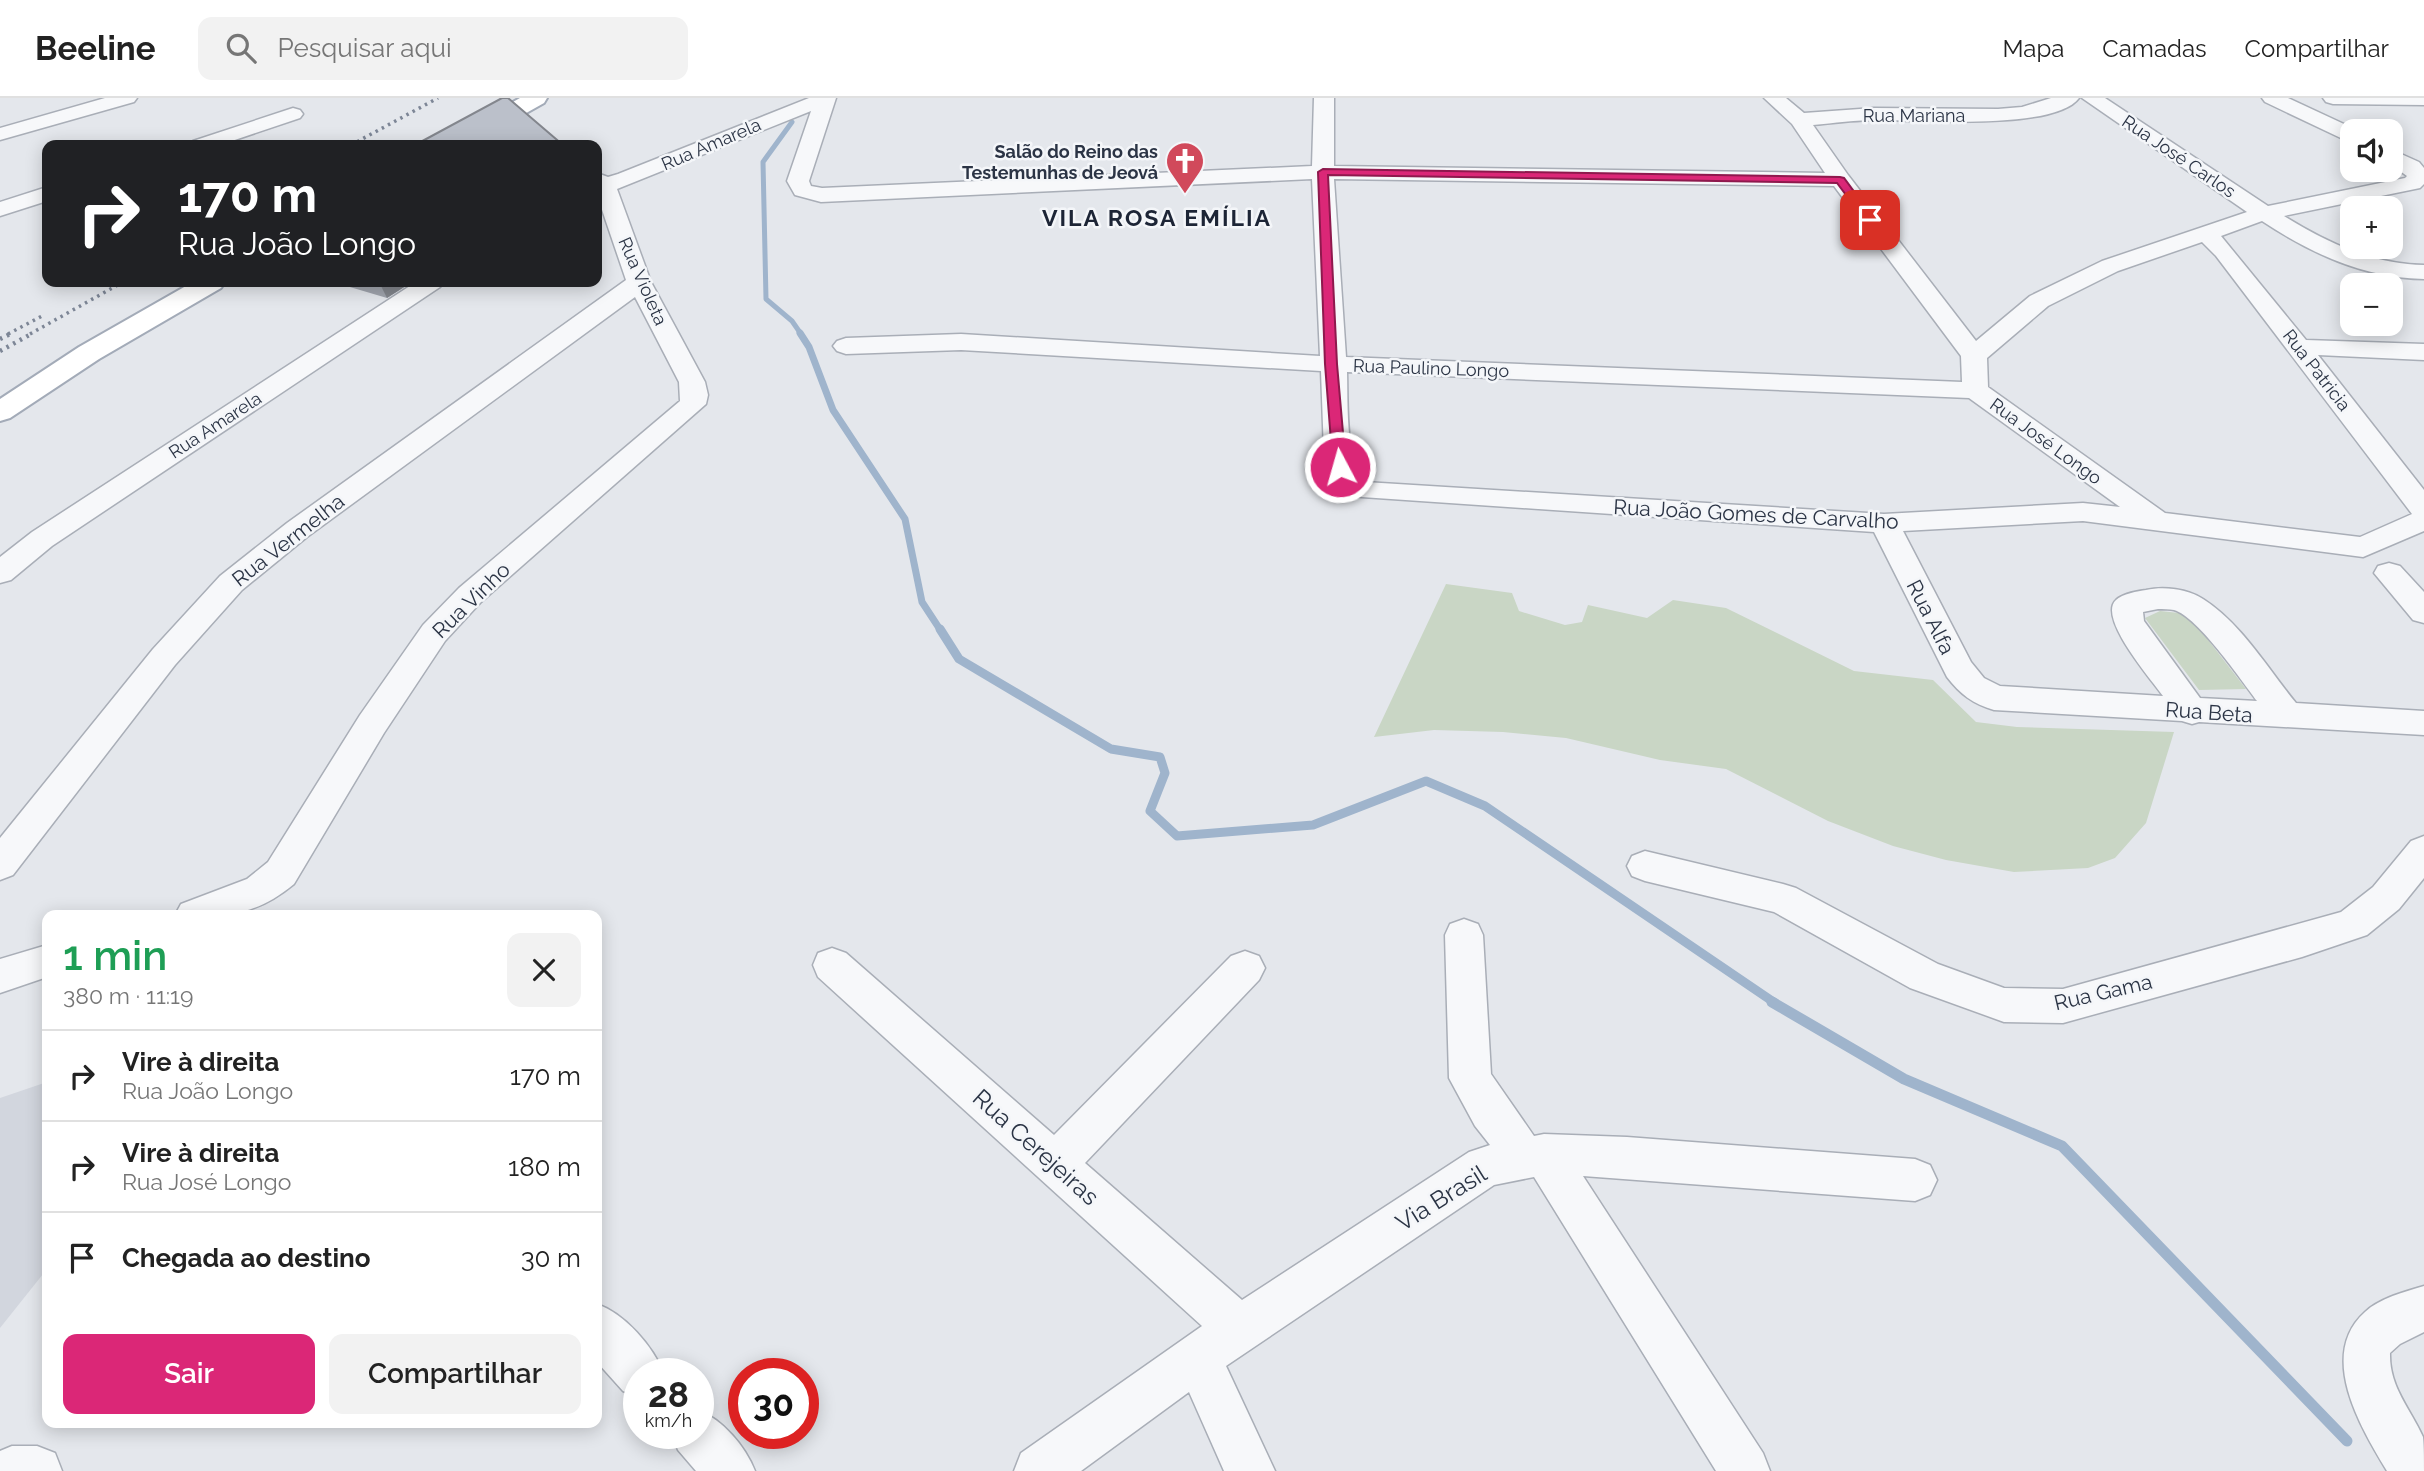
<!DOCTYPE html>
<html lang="pt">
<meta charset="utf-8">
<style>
body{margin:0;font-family:Raleway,sans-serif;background:#f2f2f2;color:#222;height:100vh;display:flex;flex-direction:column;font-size:26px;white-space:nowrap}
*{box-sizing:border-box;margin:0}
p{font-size:23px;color:#767676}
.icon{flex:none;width:38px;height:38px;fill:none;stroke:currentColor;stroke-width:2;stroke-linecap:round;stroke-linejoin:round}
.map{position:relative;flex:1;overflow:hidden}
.details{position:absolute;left:42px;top:812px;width:560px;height:518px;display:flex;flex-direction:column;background:#fff;border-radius:14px;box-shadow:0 4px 18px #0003}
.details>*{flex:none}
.guide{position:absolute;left:42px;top:42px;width:560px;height:147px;border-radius:14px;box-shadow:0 4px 18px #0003;background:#202124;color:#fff;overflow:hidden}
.controls{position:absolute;left:2340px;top:21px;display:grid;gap:14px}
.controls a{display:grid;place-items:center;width:63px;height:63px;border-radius:14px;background:#fff;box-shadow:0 4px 18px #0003;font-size:35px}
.speed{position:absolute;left:623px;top:1260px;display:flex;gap:14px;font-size:35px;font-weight:700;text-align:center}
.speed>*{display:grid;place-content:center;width:91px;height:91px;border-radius:50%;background:#fff;box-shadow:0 4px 18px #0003;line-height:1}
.speed small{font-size:18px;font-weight:400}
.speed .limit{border:10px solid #d22;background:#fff;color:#111}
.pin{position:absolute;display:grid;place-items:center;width:60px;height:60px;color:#fff;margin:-30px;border-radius:14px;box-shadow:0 4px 10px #0006}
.me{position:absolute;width:77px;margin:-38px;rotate:354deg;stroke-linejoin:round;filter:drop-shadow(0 0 5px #0008)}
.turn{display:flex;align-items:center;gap:24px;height:147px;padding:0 21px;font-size:32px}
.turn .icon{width:91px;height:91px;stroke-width:2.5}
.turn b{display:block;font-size:49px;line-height:60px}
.round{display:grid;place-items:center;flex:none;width:74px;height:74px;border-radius:14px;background:#f2f2f2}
.overview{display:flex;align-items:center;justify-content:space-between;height:119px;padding:0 21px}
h1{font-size:42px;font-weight:600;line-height:52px;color:#1e9e55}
.action{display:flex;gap:14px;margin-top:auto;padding:14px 21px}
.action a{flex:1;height:80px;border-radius:14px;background:#db2777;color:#fff;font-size:28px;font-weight:600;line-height:80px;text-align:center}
.action a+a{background:#f2f2f2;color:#222}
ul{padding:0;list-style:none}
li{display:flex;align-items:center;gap:21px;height:91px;padding:0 21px;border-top:2px solid #e0e0e0}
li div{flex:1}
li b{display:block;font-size:26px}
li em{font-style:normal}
header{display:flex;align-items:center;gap:42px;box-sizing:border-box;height:98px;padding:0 35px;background:#fff;border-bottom:2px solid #e0e0e0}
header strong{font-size:33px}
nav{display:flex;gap:38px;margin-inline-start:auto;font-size:24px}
.search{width:490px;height:63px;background:#f2f2f2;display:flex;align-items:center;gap:18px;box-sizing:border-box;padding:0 24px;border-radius:14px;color:#767676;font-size:26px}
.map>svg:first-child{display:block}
.built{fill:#d2d6de}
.green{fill:#c9d6c5}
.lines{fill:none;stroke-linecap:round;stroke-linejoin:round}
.stream-far3{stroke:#9fb4cc;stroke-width:5}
.stream-far2{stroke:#9fb4cc;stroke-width:7}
.stream-far1{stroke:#9fb4cc;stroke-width:9}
.stream{stroke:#9fb4cc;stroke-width:11}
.minor-casing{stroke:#a9aeb7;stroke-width:3}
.major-casing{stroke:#a3abb8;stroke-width:4}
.minor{fill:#f7f8fa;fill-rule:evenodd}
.major{fill:#fff;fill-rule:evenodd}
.rail-far1{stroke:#7d8696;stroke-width:3.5;stroke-dasharray:2.5 4.5;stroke-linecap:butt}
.rail{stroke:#7d8696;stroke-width:4.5;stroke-dasharray:2.5 5;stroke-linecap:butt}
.wall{fill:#a1a5ae}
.shaded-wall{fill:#83868d}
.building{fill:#bbc0ca;stroke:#83868d;stroke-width:2}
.route{fill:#db2777;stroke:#8e194d;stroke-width:2}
.labels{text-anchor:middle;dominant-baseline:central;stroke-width:5;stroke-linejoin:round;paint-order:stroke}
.far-street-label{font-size:18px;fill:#2b3445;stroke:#f4f6f9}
.far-poi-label{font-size:18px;font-weight:bold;fill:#2b3445;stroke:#f4f6f9;text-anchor:end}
.street-label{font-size:21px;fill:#2b3445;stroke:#f4f6f9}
.far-district-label{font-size:23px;font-weight:bold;letter-spacing:2px;fill:#1d2536;stroke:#f4f6f9}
.near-street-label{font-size:24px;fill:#2b3445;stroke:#f4f6f9}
</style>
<header>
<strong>Beeline</strong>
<div class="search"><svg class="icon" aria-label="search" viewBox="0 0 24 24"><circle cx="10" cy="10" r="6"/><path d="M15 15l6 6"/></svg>Pesquisar aqui</div>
<nav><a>Mapa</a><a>Camadas</a><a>Compartilhar</a></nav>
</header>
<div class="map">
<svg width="2424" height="1373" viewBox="0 0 2424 1373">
<rect width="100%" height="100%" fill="#e4e7ec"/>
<path class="built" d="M 47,984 L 47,1171 L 0,1230 L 0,1000 Z"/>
<path class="green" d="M 1446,486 L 1512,495 L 1519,513 L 1565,527 L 1582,524 L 1588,507 L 1647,520 L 1673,502 L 1726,510 L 1854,573 L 1933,582 L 1976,624 L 2017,629 L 2174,634 L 2146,725 L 2115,760 L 2088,770 L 2014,774 L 1946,762 L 1893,748 L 1828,723 L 1726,671 L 1660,662 L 1566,640 L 1503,634 L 1434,632 L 1374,639 Z
M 2160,513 L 2179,515 L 2192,521 L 2246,591 L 2199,592 L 2145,520 Z"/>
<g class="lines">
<path class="stream-far3" d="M 792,24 L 763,64 L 766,201 L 792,223 L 801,236"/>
<path class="stream-far2" d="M 800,235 L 809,249 L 833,312 L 905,421 L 922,504 L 941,533"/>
<path class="stream-far1" d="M 940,531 L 959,561 L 1111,651 L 1160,659 L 1165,675 L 1150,713 L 1177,738 L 1313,727 L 1426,683 L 1485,708 L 1775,905"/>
<path class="stream" d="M 1772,904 L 1904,981 L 2062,1048 L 2347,1343"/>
<defs>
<path id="minor" d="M 105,0 L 137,0 L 134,4 L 0,42 L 0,30 Z
M 809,0 L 836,0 L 809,83 L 811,88 L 822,90 L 1312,68 L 1314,0 L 1334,0 L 1334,68 L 1825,75 L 1792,26 L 1764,0 L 1786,0 L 1804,15 L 1874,10 L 1998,11 L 2022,9 L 2051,0 L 2079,0 C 2055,33 1917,22 1878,22 C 1856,22 1834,25 1813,27 L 1848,77 L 1976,243 L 2030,198 L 2102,163 L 2247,114 L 2082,0 L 2105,0 L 2268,108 L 2405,80 L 2407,78 L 2390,66 L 2390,51 L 2419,64 L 2424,70 L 2424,86 L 2420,90 L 2284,118 C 2328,145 2372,166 2424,167 L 2424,181 C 2364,180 2312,156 2262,123 L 2221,138 L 2306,242 L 2424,246 L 2424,262 L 2318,257 L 2424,392 L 2424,433 L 2363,459 L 2083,423 L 1903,433 L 1971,564 L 1984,580 L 2000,588 L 2163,598 C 2151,581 2097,519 2116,502 C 2122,496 2138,493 2146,492 C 2164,488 2188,491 2203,501 C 2241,525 2268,571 2296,605 L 2424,613 L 2424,637 L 2199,624 L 2192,626 L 2182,623 L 1994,612 C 1973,606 1960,596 1947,579 L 1874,434 L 1347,398 L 1330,381 L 1324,355 L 1321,273 L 961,252 L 846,256 L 837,253 L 833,248 L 837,243 L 846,240 L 961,236 L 1320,258 L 1312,81 L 821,104 L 795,97 L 787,83 L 811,13 L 617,91 L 651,184 L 705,284 L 708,297 L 706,306 L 481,504 L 445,543 L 384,635 L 294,786 C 254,819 225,819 175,817 L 181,806 L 247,781 L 268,764 L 360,617 L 423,527 L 459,490 L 680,303 L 679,284 L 635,199 L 307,439 L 242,492 L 175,567 L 13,777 L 0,782 L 0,740 L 153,551 L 220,478 L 287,425 L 626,182 L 597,97 L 597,75 L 608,79 L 618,76 ZM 1334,81 L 1834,88 L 1961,258 L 1962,284 L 1346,259 ZM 2202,144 L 2216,158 L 2412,416 L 2360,439 L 2165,415 L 1988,289 L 1987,260 L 2048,208 L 2118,173 ZM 1347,274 L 1969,300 L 2120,409 L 2083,405 L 1884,416 L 1365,384 C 1345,367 1348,300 1347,274 ZM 2158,511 C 2163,511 2169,511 2174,512 C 2198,519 2241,582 2257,603 L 2200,600 L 2144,523 L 2143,514 Z
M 2262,0 L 2288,0 L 2359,33 L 2352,33 L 2352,44 L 2345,42 L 2265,4 Z
M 2323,0 L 2424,0 L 2424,7 L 2333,6 L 2326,4 Z
M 293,10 L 300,12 L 303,16 L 300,20 L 220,47 L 189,47 L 193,43 Z
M 47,89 L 47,103 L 0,118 L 0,104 Z
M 416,184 L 444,184 L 440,189 L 52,448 L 11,482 L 0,485 L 0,459 L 32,434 Z
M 2389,465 L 2400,468 L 2424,494 L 2424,525 L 2413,522 L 2374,475 L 2378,468 Z
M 2424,738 L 2424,780 L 2399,811 L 2367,837 L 2302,859 L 2063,925 L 2004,924 L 1910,890 L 1774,814 L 1645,783 L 1632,778 L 1627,768 L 1632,758 L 1645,753 L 1783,786 L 1796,790 L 1938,866 L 2004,890 L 2063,891 L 2341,814 L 2373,789 L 2411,743 Z
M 1464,821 L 1478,826 L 1483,837 L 1491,976 L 1534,1038 L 1544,1036 L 1627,1039 L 1915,1061 L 1930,1067 L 1937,1082 L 1930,1097 L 1915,1103 L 1583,1078 L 1763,1355 L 1770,1373 L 1716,1373 L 1534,1079 L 1494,1087 L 1226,1268 L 1275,1373 L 1224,1373 L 1189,1294 L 1081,1373 L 1014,1373 L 1021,1355 L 1202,1228 L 818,879 L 813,867 L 818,855 L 832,850 L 846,855 L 1054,1037 L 1231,858 L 1245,853 L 1259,858 L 1265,870 L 1259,882 L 1085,1065 L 1242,1202 L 1469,1054 L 1490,1047 L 1475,1028 L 1449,980 L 1445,837 L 1450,826 Z
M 47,847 L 47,879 L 0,895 L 0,861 Z
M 2424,1188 L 2424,1234 L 2400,1246 L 2390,1255 C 2389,1289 2410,1310 2423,1339 C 2424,1348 2424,1363 2424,1373 L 2387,1373 C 2361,1330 2317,1257 2365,1214 C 2380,1200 2404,1194 2424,1188 Z
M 597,1206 C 625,1216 653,1248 664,1276 L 639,1276 L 639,1299 L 623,1293 L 597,1264 Z
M 698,1312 C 723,1322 745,1348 755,1373 L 696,1373 L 678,1352 L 671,1335 L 698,1335 Z
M 12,1348 L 37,1348 L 55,1355 L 62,1373 L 0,1373 L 0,1353 Z"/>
<path id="major" d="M 520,0 L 547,0 L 544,5 L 469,47 L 441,47 L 445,42 Z
M 193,184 L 225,184 L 221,190 L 99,261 L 10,320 L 0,323 L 0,301 L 79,249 Z"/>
</defs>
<use href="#minor" class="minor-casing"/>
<use href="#major" class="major-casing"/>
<use href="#minor" class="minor"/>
<use href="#major" class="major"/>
<path class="rail-far1" d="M 351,47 L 438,0
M 8,236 L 42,218
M 30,236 L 123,184"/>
<path class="rail" d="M 0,241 L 12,235
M 0,253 L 33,235"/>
</g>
<path class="wall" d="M 333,184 L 412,184 L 387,200 Z"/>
<path class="shaded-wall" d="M 379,184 L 412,184 L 387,200 Z"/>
<path class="building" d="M 502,0 L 508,0 L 563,47 L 415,47 Z"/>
<path class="route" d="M 1323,71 L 1840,79 L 1844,80 L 1875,122 L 1867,125 L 1837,85 L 1328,77 L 1337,266 L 1346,369 L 1340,373 L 1333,369 L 1325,266 L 1318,74 Z"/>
<defs>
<symbol id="church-pin" viewBox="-11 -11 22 30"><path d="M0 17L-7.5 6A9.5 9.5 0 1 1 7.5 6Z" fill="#d1495b" stroke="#f4f6f9"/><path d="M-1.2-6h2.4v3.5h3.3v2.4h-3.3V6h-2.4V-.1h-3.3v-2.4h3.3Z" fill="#fff"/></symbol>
</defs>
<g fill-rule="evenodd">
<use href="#church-pin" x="1163" y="41" width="44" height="60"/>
</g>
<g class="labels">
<g class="far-street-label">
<text x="1914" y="17">Rua Mariana</text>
<text transform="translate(711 46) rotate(-23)">Rua Amarela</text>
<text transform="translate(2179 58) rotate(34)">Rua José Carlos</text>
<text transform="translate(643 183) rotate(66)">Rua Violeta</text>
<text transform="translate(1431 270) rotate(2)">Rua Paulino Longo</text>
<text transform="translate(2317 272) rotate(52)">Rua Patricia</text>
<text transform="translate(215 327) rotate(-33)">Rua Amarela</text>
<text transform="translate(2046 343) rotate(36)">Rua José Longo</text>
</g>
<g class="far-poi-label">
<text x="1158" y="53">Salão do Reino das<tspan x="1158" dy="21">Testemunhas de Jeová</tspan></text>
</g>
<g class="street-label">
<text transform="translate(1756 416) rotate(3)">Rua João Gomes de Carvalho</text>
<text transform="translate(288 442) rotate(-38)">Rua Vermelha</text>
<text transform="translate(471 502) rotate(-44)">Rua Vinho</text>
<text transform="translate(1931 519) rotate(63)">Rua Alfa</text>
<text transform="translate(2209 614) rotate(4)">Rua Beta</text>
<text transform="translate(2103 894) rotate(-13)">Rua Gama</text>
</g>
<g class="far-district-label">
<text x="1157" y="119">VILA ROSA EMÍLIA</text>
</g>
<g class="near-street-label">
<text transform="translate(1036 1049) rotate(42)">Rua Cerejeiras</text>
<text transform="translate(1441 1100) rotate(-32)">Via Brasil</text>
</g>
</g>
</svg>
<div class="controls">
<a><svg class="icon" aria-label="sound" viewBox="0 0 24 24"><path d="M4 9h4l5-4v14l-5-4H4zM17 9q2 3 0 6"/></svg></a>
<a>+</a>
<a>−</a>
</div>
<div class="speed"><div>28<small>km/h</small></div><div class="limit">30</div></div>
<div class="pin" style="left:1870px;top:122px;background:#d93025"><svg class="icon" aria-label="arrive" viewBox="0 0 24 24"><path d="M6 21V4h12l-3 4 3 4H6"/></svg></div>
<svg class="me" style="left:1340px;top:369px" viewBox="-20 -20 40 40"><circle r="17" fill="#db2777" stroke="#fff" stroke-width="3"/><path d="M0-11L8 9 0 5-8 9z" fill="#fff"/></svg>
<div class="guide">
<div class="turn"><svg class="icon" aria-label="right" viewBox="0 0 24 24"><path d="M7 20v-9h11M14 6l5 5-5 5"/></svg><div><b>170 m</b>Rua João Longo</div></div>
</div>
<section class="details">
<div class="overview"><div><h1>1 min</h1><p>380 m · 11:19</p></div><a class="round"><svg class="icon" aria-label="close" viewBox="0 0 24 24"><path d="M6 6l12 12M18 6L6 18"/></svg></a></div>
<ul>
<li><svg class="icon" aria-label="right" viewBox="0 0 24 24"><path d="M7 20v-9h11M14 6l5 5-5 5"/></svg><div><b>Vire à direita</b><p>Rua João Longo</p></div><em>170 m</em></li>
<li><svg class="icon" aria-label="right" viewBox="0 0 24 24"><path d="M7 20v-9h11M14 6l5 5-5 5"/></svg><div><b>Vire à direita</b><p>Rua José Longo</p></div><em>180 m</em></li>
<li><svg class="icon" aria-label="arrive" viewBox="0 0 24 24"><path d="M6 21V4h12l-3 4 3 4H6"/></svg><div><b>Chegada ao destino</b></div><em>30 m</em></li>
</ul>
<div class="action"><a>Sair</a><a>Compartilhar</a></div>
</section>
</div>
